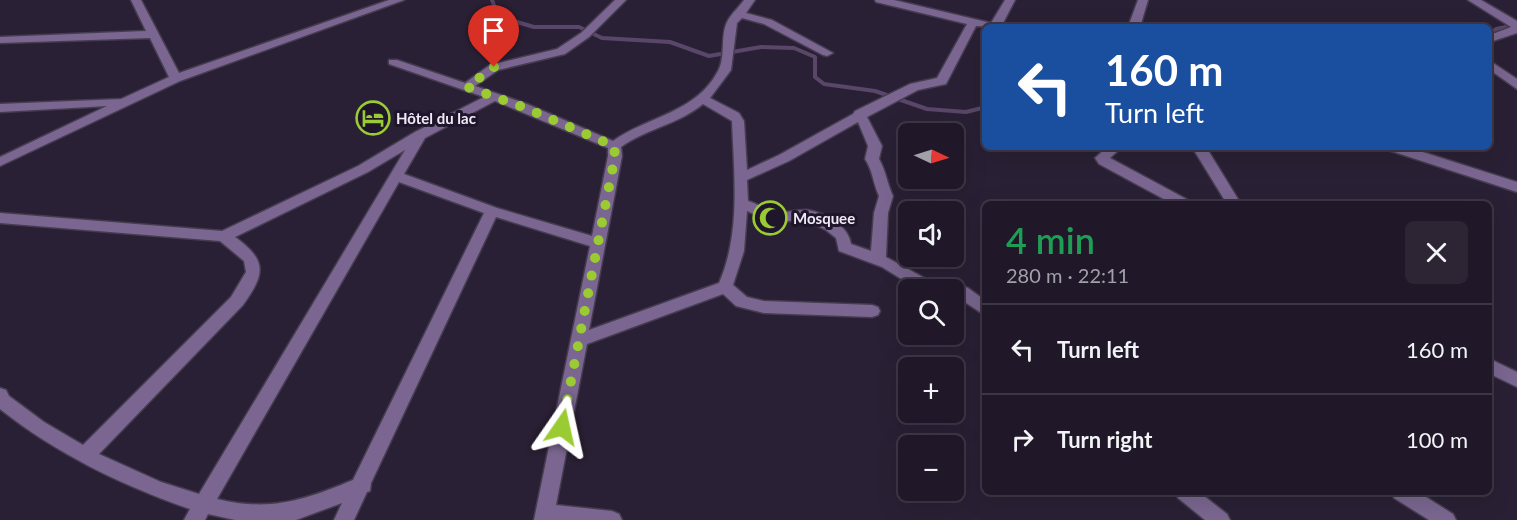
<!DOCTYPE html>
<meta charset="utf-8">
<style>
body{margin:0;font-family:Lato,sans-serif;background:#2d2534;color:#f1f3f6;height:100vh;display:flex;flex-direction:column;font-size:22px;white-space:nowrap}
*{box-sizing:border-box;margin:0}
p{font-size:20px;color:#a2a0a8}
.icon{flex:none;width:33px;height:33px;fill:none;stroke:currentColor;stroke-width:2;stroke-linecap:round;stroke-linejoin:round}
.map{position:relative;flex:1;overflow:hidden}
.side{position:absolute;left:982px;top:201px;width:510px;height:294px;display:flex;flex-direction:column;background:#201828;border-radius:9px;box-shadow:0 6px 24px #0002,0 0 0 2px #3d3745}
.side>*{flex:none}
.banner{position:absolute;left:982px;top:24px;width:510px;height:126px;border-radius:9px;box-shadow:0 6px 24px #0002,0 0 0 2px #3d3745;background:#1a4fa0;color:#fff;overflow:hidden}
.needle{width:39px;rotate:94deg}
.fabs{position:absolute;left:898px;top:123px;display:grid;gap:12px}
.fabs a{display:grid;place-items:center;width:66px;height:66px;border-radius:9px;background:#201828;box-shadow:0 6px 24px #0002,0 0 0 2px #3d3745;font-size:30px}
.pin{position:absolute;display:grid;place-items:center;width:51px;height:51px;color:#fff;margin:-62px -26px;border-radius:50% 50% 50% 0;rotate:-45deg;box-shadow:0 0 6px #0007}
.pin .icon{rotate:45deg}
.me{position:absolute;width:66px;margin:-33px;rotate:11deg;stroke-linejoin:round;filter:drop-shadow(0 0 4px #0008)}
.turn{display:flex;align-items:center;gap:21px;height:126px;padding:0 24px;font-size:27px}
.turn .icon{width:78px;height:78px;stroke-width:2.5}
.turn b{display:block;font-size:42px;line-height:51px}
.round{display:grid;place-items:center;flex:none;width:63px;height:63px;border-radius:9px;background:#2d2534}
.head{display:flex;align-items:center;justify-content:space-between;height:102px;padding:0 24px}
h1{font-size:36px;font-weight:600;line-height:45px;color:#1e9e55}
ul{padding:0;list-style:none}
li{display:flex;align-items:center;gap:18px;height:90px;padding:0 24px;border-top:2px solid #3d3745}
li div{flex:1}
li b{display:block;font-size:22px}
li em{font-style:normal}
.map>svg:first-child{display:block}
.lines{fill:none;stroke-linecap:round;stroke-linejoin:round}
.stream{stroke:#5a4669;stroke-width:4}
.minor-casing{stroke:#463c50;stroke-width:3}
.minor{fill:#7a6690;fill-rule:evenodd}
.route{stroke:#9bcb33;stroke-width:10;stroke-dasharray:0 18}
.labels{text-anchor:middle;dominant-baseline:central;stroke-width:6;stroke-linejoin:round;paint-order:stroke}
.poi-label{font-size:15px;font-weight:bold;fill:#f0eaf8;stroke:#20162b;text-anchor:start}
</style>
<div class="map">
<svg width="1517" height="520" viewBox="0 0 1517 520">
<rect width="100%" height="100%" fill="#2a2035"/>
<g class="lines">
<path class="stream" d="M 492,0 L 496,10 L 507,19 L 534,27 L 579,27 L 602,38 L 670,42 L 709,56 L 761,47 L 794,48 L 815,57 L 815,77 L 824,84 L 875,91 L 927,109 L 966,112 L 986,107
M 1490,34 L 1496,29 L 1517,25"/>
<defs>
<path id="minor" d="M 131,0 L 141,0 L 179,73 L 389,0 L 404,0 L 180,81 L 0,166 L 0,157 L 107,106 L 0,112 L 0,104 L 121,99 L 169,77 L 150,38 L 0,43 L 0,37 L 146,31 Z
M 615,0 L 626,0 L 589,37 L 565,54 L 498,70 L 475,86 L 527,104 L 613,141 C 648,116 696,113 718,71 C 726,57 720,36 727,22 C 731,14 739,7 744,0 L 755,0 L 746,13 L 772,20 L 833,53 L 827,56 L 823,55 L 764,24 L 742,18 L 737,23 L 731,70 L 710,98 L 739,113 L 744,121 L 747,170 L 779,155 L 853,114 L 855,111 L 910,84 L 937,78 L 967,24 L 876,2 L 875,0 L 894,0 L 991,23 L 1005,0 L 1015,0 L 1001,27 L 976,26 L 946,84 L 918,90 L 867,117 L 882,146 L 879,159 C 886,171 887,183 893,196 L 888,213 L 886,257 L 930,281 L 957,283 L 968,288 L 986,301 L 986,316 L 954,295 L 954,290 L 919,290 L 882,267 L 839,251 L 836,238 L 826,230 L 805,220 L 772,222 L 747,211 L 744,251 L 733,285 L 747,297 L 764,301 L 872,305 L 878,307 L 880,311 L 878,315 L 872,317 L 764,313 L 736,306 L 723,294 L 587,344 L 556,505 L 612,511 L 619,514 L 622,520 L 534,520 L 590,246 L 496,217 L 371,483 L 370,491 L 367,492 L 354,520 L 334,520 L 342,503 L 296,520 L 235,520 L 208,514 L 205,520 L 184,520 L 190,509 C 121,485 57,454 0,409 L 0,388 L 6,390 L 9,396 L 44,422 L 83,445 L 231,297 L 246,272 L 244,261 L 220,241 L 0,223 L 0,213 L 222,231 L 358,166 L 415,132 L 484,97 L 389,64 L 389,60 L 397,60 L 465,83 L 490,65 L 557,49 L 581,33 ZM 495,101 L 608,148 L 608,156 L 592,236 L 497,208 L 404,174 L 425,138 ZM 703,104 L 732,121 C 734,175 741,233 719,283 L 589,330 L 622,156 L 621,147 C 646,129 679,124 703,104 ZM 858,122 L 868,146 L 865,159 C 873,171 873,183 879,196 L 874,213 L 871,251 L 851,244 C 849,226 825,213 808,210 C 797,209 785,214 774,212 C 765,210 757,203 748,201 L 747,180 L 789,161 ZM 405,150 L 199,494 L 161,482 L 99,454 L 243,305 C 265,274 268,261 235,237 L 368,172 ZM 399,182 L 484,213 L 353,480 C 305,500 270,512 217,499 Z
M 1138,0 L 1148,0 L 1140,27 L 1128,27 Z
M 1468,0 L 1481,0 L 1517,21 L 1517,33 L 1490,42 L 1490,35 L 1511,27 Z
M 1490,61 L 1517,79 L 1517,89 L 1490,70 Z
M 1107,147 L 1122,147 L 1110,158 L 1190,201 L 1192,204 L 1173,204 L 1099,164 L 1095,158 Z
M 1192,147 L 1206,147 L 1241,204 L 1227,204 Z
M 1386,147 L 1407,147 L 1517,182 L 1517,192 L 1388,150 Z
M 1490,359 L 1517,372 L 1517,387 L 1490,374 Z
M 1176,492 L 1199,492 L 1227,514 L 1230,520 L 1205,520 L 1178,498 Z
M 1392,492 L 1418,492 L 1453,514 L 1456,520 L 1429,520 L 1394,498 Z"/>
</defs>
<use href="#minor" class="minor-casing"/>
<use href="#minor" class="minor"/>
</g>
<g class="lines">
<path class="route" d="M 494,67 L 467,87 L 523,107 L 614,146 L 615,156 L 562,427"/>
</g>
<defs>
<symbol id="hotel-ring" viewBox="-11 -11 22 22"><circle r="9.5" fill="#20162b" stroke="#9bcb33" stroke-width="1.5"/><path d="M-6-4.5h1.5V1H6V5H4.5V3h-9V5H-6ZM-4 0a1.8 1.8 0 1 1 3.6 0ZM.5 0V-2.5h3Q6-2.5 6 0Z" fill="#9bcb33"/></symbol>
<symbol id="mosque-ring" viewBox="-11 -11 22 22"><circle r="9.5" fill="#20162b" stroke="#9bcb33" stroke-width="1.5"/><path d="M3.5-4.9A6 6 0 1 0 3.5 4.9A5 5 0 1 1 3.5-4.9Z" fill="#9bcb33"/></symbol>
</defs>
<g fill-rule="evenodd">
<use href="#hotel-ring" x="354" y="99" width="38" height="38"/>
<use href="#mosque-ring" x="751" y="199" width="38" height="38"/>
</g>
<g class="labels">
<g class="poi-label">
<text x="396" y="118">Hôtel du lac</text>
<text x="793" y="218">Mosquee</text>
</g>
</g>
</svg>
<div class="fabs">
<a><svg class="needle" viewBox="-14 -14 28 28"><path d="M0-13l5 13h-10z" fill="#e53935"/><path d="M0 13l5-13h-10z" fill="#a2a0a8"/></svg></a>
<a><svg class="icon" aria-label="sound" viewBox="0 0 24 24"><path d="M4 9h4l5-4v14l-5-4H4zM17 9q2 3 0 6"/></svg></a>
<a><svg class="icon" aria-label="search" viewBox="0 0 24 24"><circle cx="10" cy="10" r="6"/><path d="M15 15l6 6"/></svg></a>
<a>+</a>
<a>−</a>
</div>
<div class="pin" style="left:494px;top:67px;background:#d93025"><svg class="icon" aria-label="arrive" viewBox="0 0 24 24"><path d="M6 21V4h12l-3 4 3 4H6"/></svg></div>
<svg class="me" style="left:562px;top:427px" viewBox="-20 -20 40 40"><path d="M0-17L14 15 0 8-14 15z" fill="#9bcb33" stroke="#fff" stroke-width="4"/></svg>
<div class="banner">
<div class="turn"><svg class="icon" aria-label="left" viewBox="0 0 24 24"><path d="M17 20v-9H6M10 6l-5 5 5 5"/></svg><div><b>160 m</b>Turn left</div></div>
</div>
<section class="side">
<div class="head"><div><h1>4 min</h1><p>280 m · 22:11</p></div><a class="round"><svg class="icon" aria-label="close" viewBox="0 0 24 24"><path d="M6 6l12 12M18 6L6 18"/></svg></a></div>
<ul>
<li><svg class="icon" aria-label="left" viewBox="0 0 24 24"><path d="M17 20v-9H6M10 6l-5 5 5 5"/></svg><div><b>Turn left</b></div><em>160 m</em></li>
<li><svg class="icon" aria-label="right" viewBox="0 0 24 24"><path d="M7 20v-9h11M14 6l5 5-5 5"/></svg><div><b>Turn right</b></div><em>100 m</em></li>
</ul>
</section>
</div>
